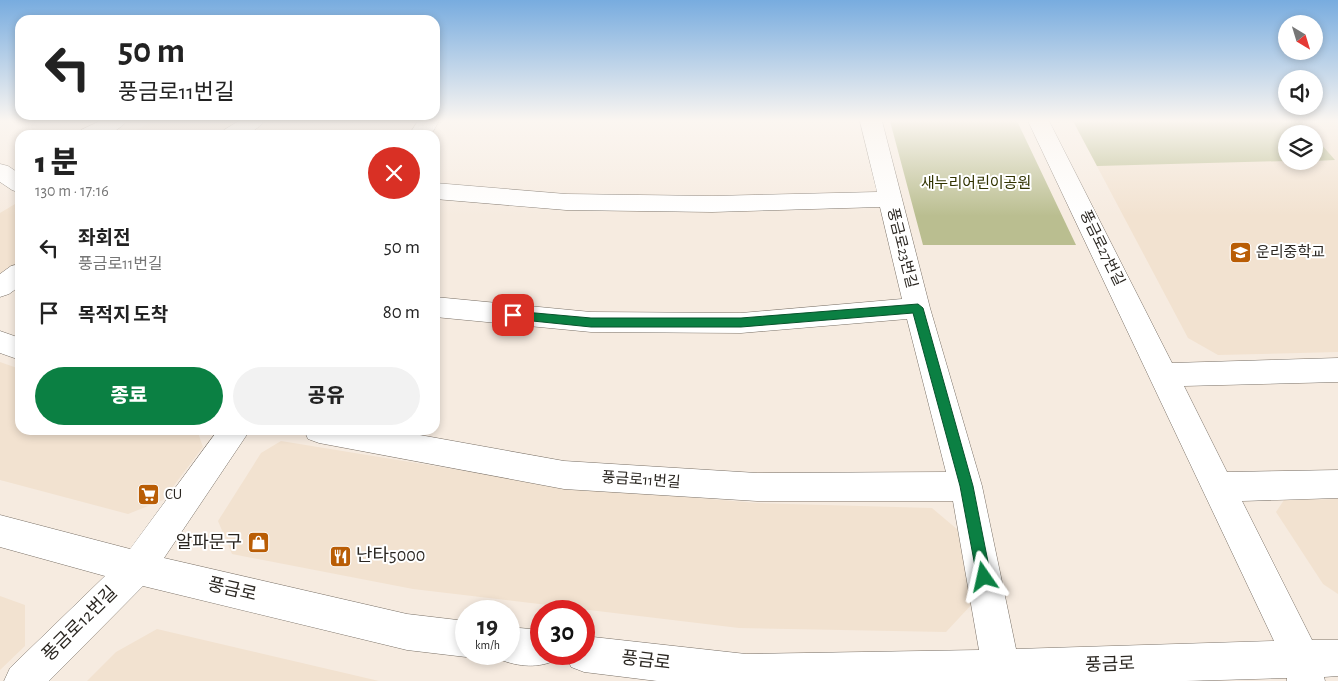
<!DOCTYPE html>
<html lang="ko">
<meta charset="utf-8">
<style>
body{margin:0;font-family:"Alegreya Sans","Noto Sans KR",sans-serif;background:#f2f2f2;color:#222;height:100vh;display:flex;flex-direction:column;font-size:19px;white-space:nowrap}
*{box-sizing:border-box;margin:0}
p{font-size:16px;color:#767676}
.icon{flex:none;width:28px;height:28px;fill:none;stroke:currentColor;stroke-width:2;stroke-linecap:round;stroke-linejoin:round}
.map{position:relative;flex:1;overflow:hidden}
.side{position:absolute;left:15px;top:130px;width:425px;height:305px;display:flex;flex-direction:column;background:#fff;border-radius:15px;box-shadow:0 2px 8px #0003}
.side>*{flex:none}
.hud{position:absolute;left:15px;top:15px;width:425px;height:105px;border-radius:15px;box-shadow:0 2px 8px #0003;background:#fff;color:#222;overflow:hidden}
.needle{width:32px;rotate:142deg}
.fabs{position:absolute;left:1278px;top:15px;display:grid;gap:10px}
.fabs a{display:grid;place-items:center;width:45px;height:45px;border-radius:50%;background:#fff;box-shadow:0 2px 8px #0003;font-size:25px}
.speed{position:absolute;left:455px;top:600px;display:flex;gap:10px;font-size:25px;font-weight:700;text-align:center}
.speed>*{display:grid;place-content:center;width:65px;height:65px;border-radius:50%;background:#fff;box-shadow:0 2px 8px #0003;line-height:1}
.speed small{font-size:12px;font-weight:400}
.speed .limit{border:8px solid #d22;background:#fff;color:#111}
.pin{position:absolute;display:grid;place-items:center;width:42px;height:42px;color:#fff;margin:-21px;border-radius:10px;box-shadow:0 2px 8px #0006}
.me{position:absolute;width:55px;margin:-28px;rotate:349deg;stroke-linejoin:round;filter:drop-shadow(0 0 4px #0008)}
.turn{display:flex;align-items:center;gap:18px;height:105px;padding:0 20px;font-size:22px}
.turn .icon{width:65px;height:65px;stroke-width:2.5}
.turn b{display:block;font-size:35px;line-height:42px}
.round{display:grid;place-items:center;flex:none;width:52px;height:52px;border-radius:26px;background:#f2f2f2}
.summary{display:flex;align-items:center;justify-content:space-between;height:85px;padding:0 20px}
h1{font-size:30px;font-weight:800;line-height:38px}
.action{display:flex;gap:10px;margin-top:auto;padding:10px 20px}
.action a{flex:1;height:58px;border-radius:30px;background:#0b8043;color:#fff;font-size:20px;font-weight:800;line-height:58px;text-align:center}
.action a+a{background:#f2f2f2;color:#222}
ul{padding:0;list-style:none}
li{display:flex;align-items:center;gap:15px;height:65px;padding:0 20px}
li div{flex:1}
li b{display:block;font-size:19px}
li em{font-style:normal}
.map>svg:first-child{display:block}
.built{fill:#f2e2d0;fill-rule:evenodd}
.green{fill:#babe90}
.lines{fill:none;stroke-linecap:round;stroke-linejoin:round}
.minor-casing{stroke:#7a7167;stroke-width:1}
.minor{fill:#fff;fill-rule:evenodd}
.route{fill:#0b8043;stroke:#07532c}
.labels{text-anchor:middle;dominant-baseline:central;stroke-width:4;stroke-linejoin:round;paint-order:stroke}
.park-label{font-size:15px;fill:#313300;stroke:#fff}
.street-label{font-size:15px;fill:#2a2621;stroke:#fff}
.poi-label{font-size:15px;fill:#2a2621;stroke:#fff;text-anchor:start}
.near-poi-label{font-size:18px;fill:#2a2621;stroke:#fff;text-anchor:end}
.near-street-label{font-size:18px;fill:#2a2621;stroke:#fff}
</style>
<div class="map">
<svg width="1338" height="681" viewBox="0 0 1338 681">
<rect width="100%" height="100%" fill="#f6ebe0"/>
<path class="built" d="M 152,121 L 242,121 L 220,135 L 128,135 Z
M 1073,121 L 1338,121 L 1338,352 L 1218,355 L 1188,338 ZM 1286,134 L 1314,134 L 1314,161 L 1286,161 Z
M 20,201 L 20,264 L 0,277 L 0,213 Z
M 0,362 L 20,369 L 20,430 L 197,430 L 203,447 L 163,500 L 128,514 L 0,480 Z
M 281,441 L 557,486 L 757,503 L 932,508 L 958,530 L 973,603 L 946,632 L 739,628 L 413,589 L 232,554 L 218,521 L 261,453 Z
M 1338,499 L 1338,594 L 1323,584 L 1276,512 L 1284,500 Z
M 0,596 L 25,605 L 25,646 L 0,670 Z
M 157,629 L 379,681 L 87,681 L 116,652 Z"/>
<path class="green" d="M 890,121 L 1017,121 L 1076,245 L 923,245 Z
M 1073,121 L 1300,121 L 1312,134 L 1286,134 L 1286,161 L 1097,166 Z
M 1314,136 L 1335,160 L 1314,161 Z"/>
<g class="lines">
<defs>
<path id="minor" d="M 100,121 L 126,121 C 115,137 95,135 78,135 L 81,130 Z
M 239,121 L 264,121 C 253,136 238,135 221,135 L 224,130 Z
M 418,121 L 439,121 L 431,135 L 409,135 Z
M 860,121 L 882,121 L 930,308 L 982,486 L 1016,649 L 1274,641 L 1028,121 L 1049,121 L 1172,363 L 1338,358 L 1338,382 L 1184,386 L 1227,472 L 1338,470 L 1338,498 L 1242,501 L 1312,640 L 1338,640 L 1338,676 L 1324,677 L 1325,681 L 1287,681 L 1287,678 L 1186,681 L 657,681 L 584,672 L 571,667 L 566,654 L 584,654 L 584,636 L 746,654 L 979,650 L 953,501 L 757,501 L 564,489 L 319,443 L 308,439 L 304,430 L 392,430 L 564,461 L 757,473 L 946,472 L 907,319 L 741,333 L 591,332 L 435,317 L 435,297 L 591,312 L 741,313 L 902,299 L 880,207 L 712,212 L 566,210 L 435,199 L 435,183 L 566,194 L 712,196 L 877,192 Z
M 0,164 L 8,166 L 20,174 L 20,193 L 12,190 L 0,182 Z
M 20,264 L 20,286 L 9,294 L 0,297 L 0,274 L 11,266 Z
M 0,331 L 20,338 L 20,360 L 0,353 Z
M 218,430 L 250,430 L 164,558 L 407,614 L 466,621 L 466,654 L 474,654 L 466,657 L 407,650 L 143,586 L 49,681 L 4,681 L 10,668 L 105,576 L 0,547 L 0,515 L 130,549 Z
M 509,627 L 541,630 L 541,654 L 557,654 L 554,661 C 535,669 515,666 496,658 L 494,654 L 509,654 Z"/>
</defs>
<use href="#minor" class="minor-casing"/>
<use href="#minor" class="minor"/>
</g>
<linearGradient id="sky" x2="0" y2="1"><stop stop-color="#78acdf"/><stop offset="0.56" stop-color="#fbf6f1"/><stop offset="1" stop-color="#fbf6f1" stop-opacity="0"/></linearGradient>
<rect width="1338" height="216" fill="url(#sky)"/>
<path class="route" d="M 918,304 L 923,308 L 973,486 L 991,577 L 989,582 L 984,584 L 979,582 L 977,577 L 960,486 L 913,313 L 741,327 L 591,327 L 513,319 L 508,315 L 513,311 L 591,318 L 741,318 Z"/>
<defs>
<symbol id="school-square" viewBox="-11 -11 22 22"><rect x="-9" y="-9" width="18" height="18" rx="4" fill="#b95d05" stroke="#fff"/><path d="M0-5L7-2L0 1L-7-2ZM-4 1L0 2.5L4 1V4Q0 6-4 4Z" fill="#fff"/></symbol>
<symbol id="supermarket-square" viewBox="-11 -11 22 22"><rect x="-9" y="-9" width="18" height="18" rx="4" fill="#b95d05" stroke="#fff"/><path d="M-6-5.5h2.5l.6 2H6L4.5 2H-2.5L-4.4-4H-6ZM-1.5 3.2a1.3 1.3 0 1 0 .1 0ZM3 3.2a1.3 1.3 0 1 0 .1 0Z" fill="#fff"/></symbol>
<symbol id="shop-square" viewBox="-11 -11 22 22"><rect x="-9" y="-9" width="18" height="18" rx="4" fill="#b95d05" stroke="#fff"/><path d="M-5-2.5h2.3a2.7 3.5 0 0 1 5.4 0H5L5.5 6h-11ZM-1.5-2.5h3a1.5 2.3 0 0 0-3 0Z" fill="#fff"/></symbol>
<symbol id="restaurant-square" viewBox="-11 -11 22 22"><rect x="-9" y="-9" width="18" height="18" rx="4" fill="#b95d05" stroke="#fff"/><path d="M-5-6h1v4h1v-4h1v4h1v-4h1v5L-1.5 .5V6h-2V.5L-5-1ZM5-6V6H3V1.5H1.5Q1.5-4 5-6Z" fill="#fff"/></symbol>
</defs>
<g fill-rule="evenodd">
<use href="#school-square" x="1228" y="240" width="25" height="25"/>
<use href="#supermarket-square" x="136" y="482" width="25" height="25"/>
<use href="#shop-square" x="246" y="530" width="25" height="25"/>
<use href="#restaurant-square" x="328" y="544" width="25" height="25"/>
</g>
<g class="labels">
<g class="park-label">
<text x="976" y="183">새누리어린이공원</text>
</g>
<g class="street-label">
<text transform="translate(902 248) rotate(76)">풍금로23번길</text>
<text transform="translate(1102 248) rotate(64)">풍금로27번길</text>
<text transform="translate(641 480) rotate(4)">풍금로11번길</text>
</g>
<g class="poi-label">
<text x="1256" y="252">운리중학교</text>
<text x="165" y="494">CU</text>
</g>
<g class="near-poi-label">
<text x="242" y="543">알파문구</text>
<text x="356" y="556" text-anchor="start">난타5000</text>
</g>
<g class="near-street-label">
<text transform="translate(232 590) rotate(13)">풍금로</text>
<text transform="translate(80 624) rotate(-45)">풍금로12번길</text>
<text transform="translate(646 661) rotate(7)">풍금로</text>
<text transform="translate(1110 665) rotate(-2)">풍금로</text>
</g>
</g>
</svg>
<div class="fabs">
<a><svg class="needle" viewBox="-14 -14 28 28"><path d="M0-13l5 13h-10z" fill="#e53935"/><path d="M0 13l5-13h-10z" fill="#767676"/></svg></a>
<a><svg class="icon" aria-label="sound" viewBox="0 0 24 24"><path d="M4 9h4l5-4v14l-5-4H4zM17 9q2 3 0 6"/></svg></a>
<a><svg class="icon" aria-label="layers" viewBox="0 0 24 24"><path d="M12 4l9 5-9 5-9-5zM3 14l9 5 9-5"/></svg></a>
</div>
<div class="speed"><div>19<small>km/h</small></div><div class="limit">30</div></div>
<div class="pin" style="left:513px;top:315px;background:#d93025"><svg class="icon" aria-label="arrive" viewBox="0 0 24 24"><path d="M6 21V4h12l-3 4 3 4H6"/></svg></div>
<svg class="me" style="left:984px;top:577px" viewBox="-20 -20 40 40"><path d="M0-17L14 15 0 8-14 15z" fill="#0b8043" stroke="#fff" stroke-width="4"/></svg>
<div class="hud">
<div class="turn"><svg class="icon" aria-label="left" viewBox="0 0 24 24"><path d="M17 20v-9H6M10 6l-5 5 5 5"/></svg><div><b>50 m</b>풍금로11번길</div></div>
</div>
<section class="side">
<div class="summary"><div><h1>1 분</h1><p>130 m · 17:16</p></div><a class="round" style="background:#d93025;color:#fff"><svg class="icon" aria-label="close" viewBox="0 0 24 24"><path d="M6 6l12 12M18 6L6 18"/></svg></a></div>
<ul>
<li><svg class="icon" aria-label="left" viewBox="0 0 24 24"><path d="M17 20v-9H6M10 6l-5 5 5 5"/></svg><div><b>좌회전</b><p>풍금로11번길</p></div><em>50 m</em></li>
<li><svg class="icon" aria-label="arrive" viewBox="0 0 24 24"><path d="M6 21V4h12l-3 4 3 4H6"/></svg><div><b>목적지 도착</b></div><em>80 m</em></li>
</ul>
<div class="action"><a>종료</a><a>공유</a></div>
</section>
</div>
